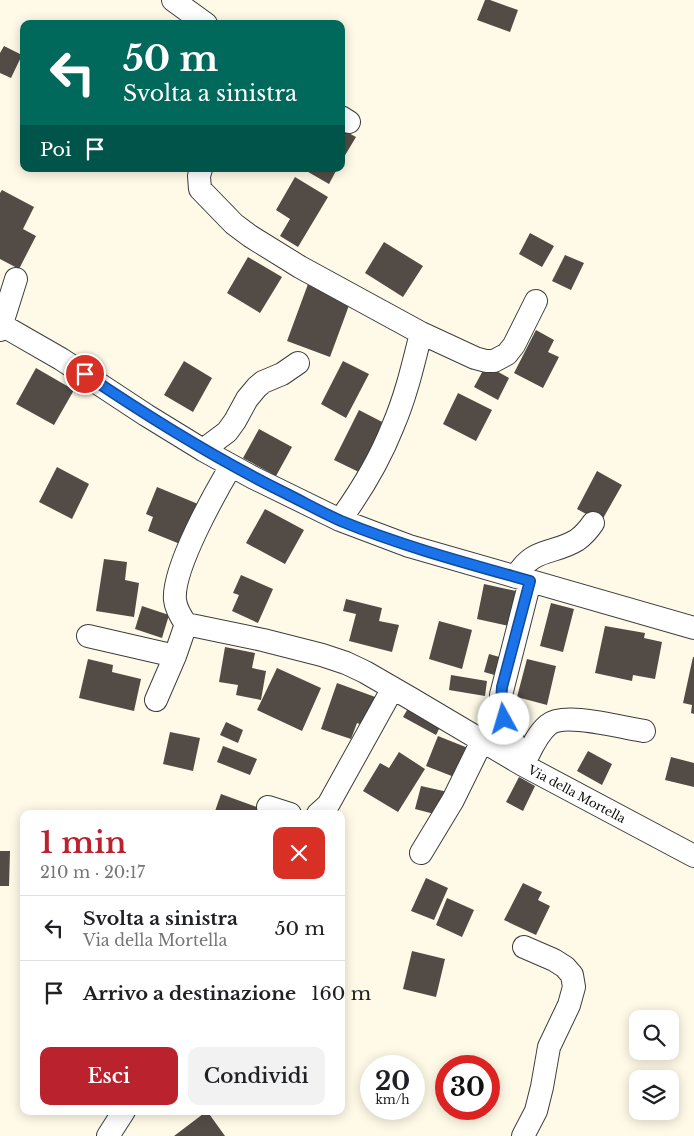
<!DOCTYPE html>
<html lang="it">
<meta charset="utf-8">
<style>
body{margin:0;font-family:"Libre Baskerville",serif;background:#f2f2f2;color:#202124;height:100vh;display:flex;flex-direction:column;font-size:19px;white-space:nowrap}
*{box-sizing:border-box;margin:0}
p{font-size:16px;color:#757577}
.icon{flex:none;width:28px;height:28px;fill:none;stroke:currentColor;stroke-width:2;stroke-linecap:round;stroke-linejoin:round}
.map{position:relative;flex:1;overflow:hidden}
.details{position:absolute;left:20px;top:810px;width:325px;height:305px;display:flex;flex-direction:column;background:#fff;border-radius:10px;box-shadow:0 2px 12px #0003}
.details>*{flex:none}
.top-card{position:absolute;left:20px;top:20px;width:325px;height:152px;border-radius:10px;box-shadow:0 2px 12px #0003;background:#00695c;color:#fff;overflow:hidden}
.controls{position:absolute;left:629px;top:1010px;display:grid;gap:10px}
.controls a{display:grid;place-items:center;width:50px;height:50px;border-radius:10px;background:#fff;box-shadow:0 2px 12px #0003;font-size:25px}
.speed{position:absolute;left:360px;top:1055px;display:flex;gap:10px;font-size:25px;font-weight:700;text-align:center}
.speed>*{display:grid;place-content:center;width:65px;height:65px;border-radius:50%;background:#fff;box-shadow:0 2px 12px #0003;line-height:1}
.speed small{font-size:12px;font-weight:400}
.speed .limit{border:8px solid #d22;background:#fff;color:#111}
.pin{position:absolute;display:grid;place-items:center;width:42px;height:42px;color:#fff;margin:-21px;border:2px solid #fff;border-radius:50%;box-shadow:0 1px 5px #0007}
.me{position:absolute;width:55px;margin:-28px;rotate:354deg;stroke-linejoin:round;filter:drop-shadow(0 0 4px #0008)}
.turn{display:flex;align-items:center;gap:18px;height:105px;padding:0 20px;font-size:22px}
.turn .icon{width:65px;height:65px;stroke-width:2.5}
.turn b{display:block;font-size:35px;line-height:42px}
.then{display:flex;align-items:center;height:48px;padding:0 20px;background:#0003;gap:10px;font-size:19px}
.round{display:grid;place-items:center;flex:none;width:52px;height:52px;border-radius:10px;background:#f2f2f2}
.headline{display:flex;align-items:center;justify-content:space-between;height:85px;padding:0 20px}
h1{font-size:30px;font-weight:600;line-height:38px;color:#ba222d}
.button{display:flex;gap:10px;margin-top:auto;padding:10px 20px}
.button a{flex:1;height:58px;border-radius:10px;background:#ba222d;color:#fff;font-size:20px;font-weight:600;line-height:58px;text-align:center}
.button a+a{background:#f2f2f2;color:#202124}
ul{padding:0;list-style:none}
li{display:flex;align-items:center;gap:15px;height:65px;padding:0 20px;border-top:1px solid #e0e0e0}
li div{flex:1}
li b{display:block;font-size:19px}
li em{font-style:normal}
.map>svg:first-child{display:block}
.building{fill:#534b46}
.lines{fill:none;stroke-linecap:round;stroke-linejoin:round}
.street-casing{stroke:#3d3d3d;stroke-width:24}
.street{stroke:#fff;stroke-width:22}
.route-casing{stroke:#114b97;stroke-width:12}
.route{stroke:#1a73e8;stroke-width:9}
.labels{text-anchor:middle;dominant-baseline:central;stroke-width:5;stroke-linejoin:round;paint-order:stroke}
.street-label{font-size:12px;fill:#0a0a0a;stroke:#fff}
</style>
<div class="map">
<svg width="694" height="1136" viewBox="0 0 694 1136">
<rect width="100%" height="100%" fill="#fffae7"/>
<path class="building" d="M 485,0 L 490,0 L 518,10 L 510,32 L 477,20 Z
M 4,46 L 22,55 L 11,78 L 0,73 L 0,53 Z
M 341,129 L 356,137 L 341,162 Z
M 303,169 L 337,169 L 329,184 Z
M 295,177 L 328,197 L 298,247 L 280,236 L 290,219 L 276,210 Z
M 2,190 L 34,207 L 23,229 L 36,236 L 19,269 L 0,259 L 0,193 Z
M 530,233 L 554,246 L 542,267 L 519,254 Z
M 384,242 L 423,266 L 403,297 L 365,273 Z
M 565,255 L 584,263 L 571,290 L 552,281 Z
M 248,257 L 282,277 L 260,313 L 227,293 Z
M 308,284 L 351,300 L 330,357 L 287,341 Z
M 536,330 L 554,340 L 548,352 L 559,357 L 543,388 L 514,373 Z
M 184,361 L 212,378 L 193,412 L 164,395 Z
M 343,361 L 369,374 L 346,418 L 321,404 Z
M 486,365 L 509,378 L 498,400 L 474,387 Z
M 36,368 L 74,390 L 54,425 L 16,404 Z
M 458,393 L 492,410 L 476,441 L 443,424 Z
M 359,410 L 390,426 L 365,475 L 334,460 Z
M 259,429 L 292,447 L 276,476 L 243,458 Z
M 57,467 L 89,484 L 72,519 L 39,502 Z
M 597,471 L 622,485 L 601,522 L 577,509 Z
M 157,487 L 198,504 L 185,546 L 148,531 L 153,517 L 146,514 Z
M 265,509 L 304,530 L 285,564 L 246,543 Z
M 104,559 L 127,562 L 125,580 L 139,583 L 134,617 L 96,611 Z
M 241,575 L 273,589 L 258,623 L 232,611 L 239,595 L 233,593 Z
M 484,584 L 516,591 L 509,626 L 477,619 Z
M 346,599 L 382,608 L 379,621 L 399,625 L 392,652 L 349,641 L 356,614 L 343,611 Z
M 551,603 L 574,609 L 563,652 L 540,646 Z
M 142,606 L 169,615 L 162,638 L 135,629 Z
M 439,621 L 472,630 L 462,669 L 429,659 Z
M 605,626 L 645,633 L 644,638 L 662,642 L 655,679 L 633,675 L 632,681 L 595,673 Z
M 225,647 L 255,653 L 252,668 L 266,671 L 261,700 L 236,695 L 238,685 L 219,682 Z
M 489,654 L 503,658 L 498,676 L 484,672 Z
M 693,657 L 694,657 L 694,714 L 691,713 L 692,705 L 683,703 Z
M 88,659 L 113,665 L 112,672 L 141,679 L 134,711 L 79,698 Z
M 527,659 L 556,666 L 547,705 L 517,697 Z
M 277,668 L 321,688 L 302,731 L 257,710 Z
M 451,675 L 487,681 L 485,696 L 449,690 Z
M 337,683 L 378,698 L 368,727 L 357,723 L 351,739 L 321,729 Z
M 410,705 L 442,723 L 436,735 L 403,717 Z
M 226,722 L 243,730 L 238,743 L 220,735 Z
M 170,732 L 200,738 L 193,771 L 163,764 Z
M 438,736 L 473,750 L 462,780 L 426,766 Z
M 223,746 L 257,759 L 250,775 L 217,762 Z
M 588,751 L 612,764 L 602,785 L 577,771 Z
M 399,752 L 425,769 L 398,812 L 363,791 L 380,763 L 389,768 Z
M 671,757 L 694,763 L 694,787 L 665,780 Z
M 519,777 L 535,786 L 523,811 L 506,802 Z
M 421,786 L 448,792 L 442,816 L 415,809 Z
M 221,794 L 268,811 L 267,814 L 214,814 Z
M 0,851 L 10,851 L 9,886 L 0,886 Z
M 426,878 L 448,888 L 434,920 L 411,911 Z
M 523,883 L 542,892 L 538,900 L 550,906 L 536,935 L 504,920 Z
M 447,898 L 474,910 L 462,937 L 436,925 Z
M 412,951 L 445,959 L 436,997 L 403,989 Z
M 207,1111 L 225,1136 L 174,1136 Z"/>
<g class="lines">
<defs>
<path id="street" d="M 173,0 L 206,24
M 341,117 L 349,122
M 201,169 L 199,176 L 200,189 L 234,224 L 250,236 L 300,267 L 421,333 L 475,358 L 486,361 L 494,361 L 507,354 L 514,345 L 536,301
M 0,324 L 61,359 L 146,415 L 203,450 L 254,478 L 340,520 L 409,546 L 694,628
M 0,330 L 16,279
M 203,450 L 227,432 L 235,421 L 247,399 L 257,387 L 263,382 L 282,374 L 298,363
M 231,466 C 215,493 172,569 175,600 C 176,609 181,617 186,624 L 263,640 L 322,655 L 346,663 L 365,672 L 410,698 L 523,765 C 530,752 536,735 548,725 C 564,711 622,728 644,731
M 340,520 C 361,491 380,459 393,426 C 406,396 413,365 421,333
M 516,577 C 532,547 553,555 577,540 C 584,535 589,529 593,523
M 530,581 L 501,695 L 504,719 L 523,765 L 694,856
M 88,636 L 175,656
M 156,700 L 175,656 L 186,624
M 268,807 L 290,814
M 318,814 L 328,805 L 393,688
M 421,853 L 453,800 L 482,741
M 108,1136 L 124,1111
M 523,1136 L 536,1111 L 542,1087 L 549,1047 L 569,1005 L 574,987 L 572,975 L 565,967 L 554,960 L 524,947"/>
</defs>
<use href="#street" class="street-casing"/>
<use href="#street" class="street"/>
</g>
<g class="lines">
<defs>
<path id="route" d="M 85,374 C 150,418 216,459 287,494 C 305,503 323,513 341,521 C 402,546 466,563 530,581 L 502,687 L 501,704 L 504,719"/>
</defs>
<use href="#route" class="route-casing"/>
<use href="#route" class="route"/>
</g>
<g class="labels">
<g class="street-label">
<text transform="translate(577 794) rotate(28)">Via della Mortella</text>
</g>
</g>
</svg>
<div class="controls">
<a><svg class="icon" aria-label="search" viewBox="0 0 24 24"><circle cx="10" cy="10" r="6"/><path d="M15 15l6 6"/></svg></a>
<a><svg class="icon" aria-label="layers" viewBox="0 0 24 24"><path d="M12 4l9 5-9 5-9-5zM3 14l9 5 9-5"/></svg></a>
</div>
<div class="speed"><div>20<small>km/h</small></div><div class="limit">30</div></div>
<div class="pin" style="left:85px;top:374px;background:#d93025"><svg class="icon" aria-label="arrive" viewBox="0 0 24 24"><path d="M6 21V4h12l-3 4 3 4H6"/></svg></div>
<svg class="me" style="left:504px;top:719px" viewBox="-20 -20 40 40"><circle r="19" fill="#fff"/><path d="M0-13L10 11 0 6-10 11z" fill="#1a73e8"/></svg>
<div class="top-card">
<div class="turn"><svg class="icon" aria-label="left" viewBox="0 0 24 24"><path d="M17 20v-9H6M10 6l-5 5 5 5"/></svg><div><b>50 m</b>Svolta a sinistra</div></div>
<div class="then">Poi<svg class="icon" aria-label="arrive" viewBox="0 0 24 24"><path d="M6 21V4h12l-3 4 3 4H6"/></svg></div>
</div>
<section class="details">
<div class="headline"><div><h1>1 min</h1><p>210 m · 20:17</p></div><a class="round" style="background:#d93025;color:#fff"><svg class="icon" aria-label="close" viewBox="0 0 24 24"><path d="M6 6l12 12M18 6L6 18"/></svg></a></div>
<ul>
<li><svg class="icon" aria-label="left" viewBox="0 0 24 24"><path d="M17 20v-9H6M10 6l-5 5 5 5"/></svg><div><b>Svolta a sinistra</b><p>Via della Mortella</p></div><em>50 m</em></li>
<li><svg class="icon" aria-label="arrive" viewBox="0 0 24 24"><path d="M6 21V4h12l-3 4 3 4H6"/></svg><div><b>Arrivo a destinazione</b></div><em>160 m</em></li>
</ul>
<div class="button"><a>Esci</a><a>Condividi</a></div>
</section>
</div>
